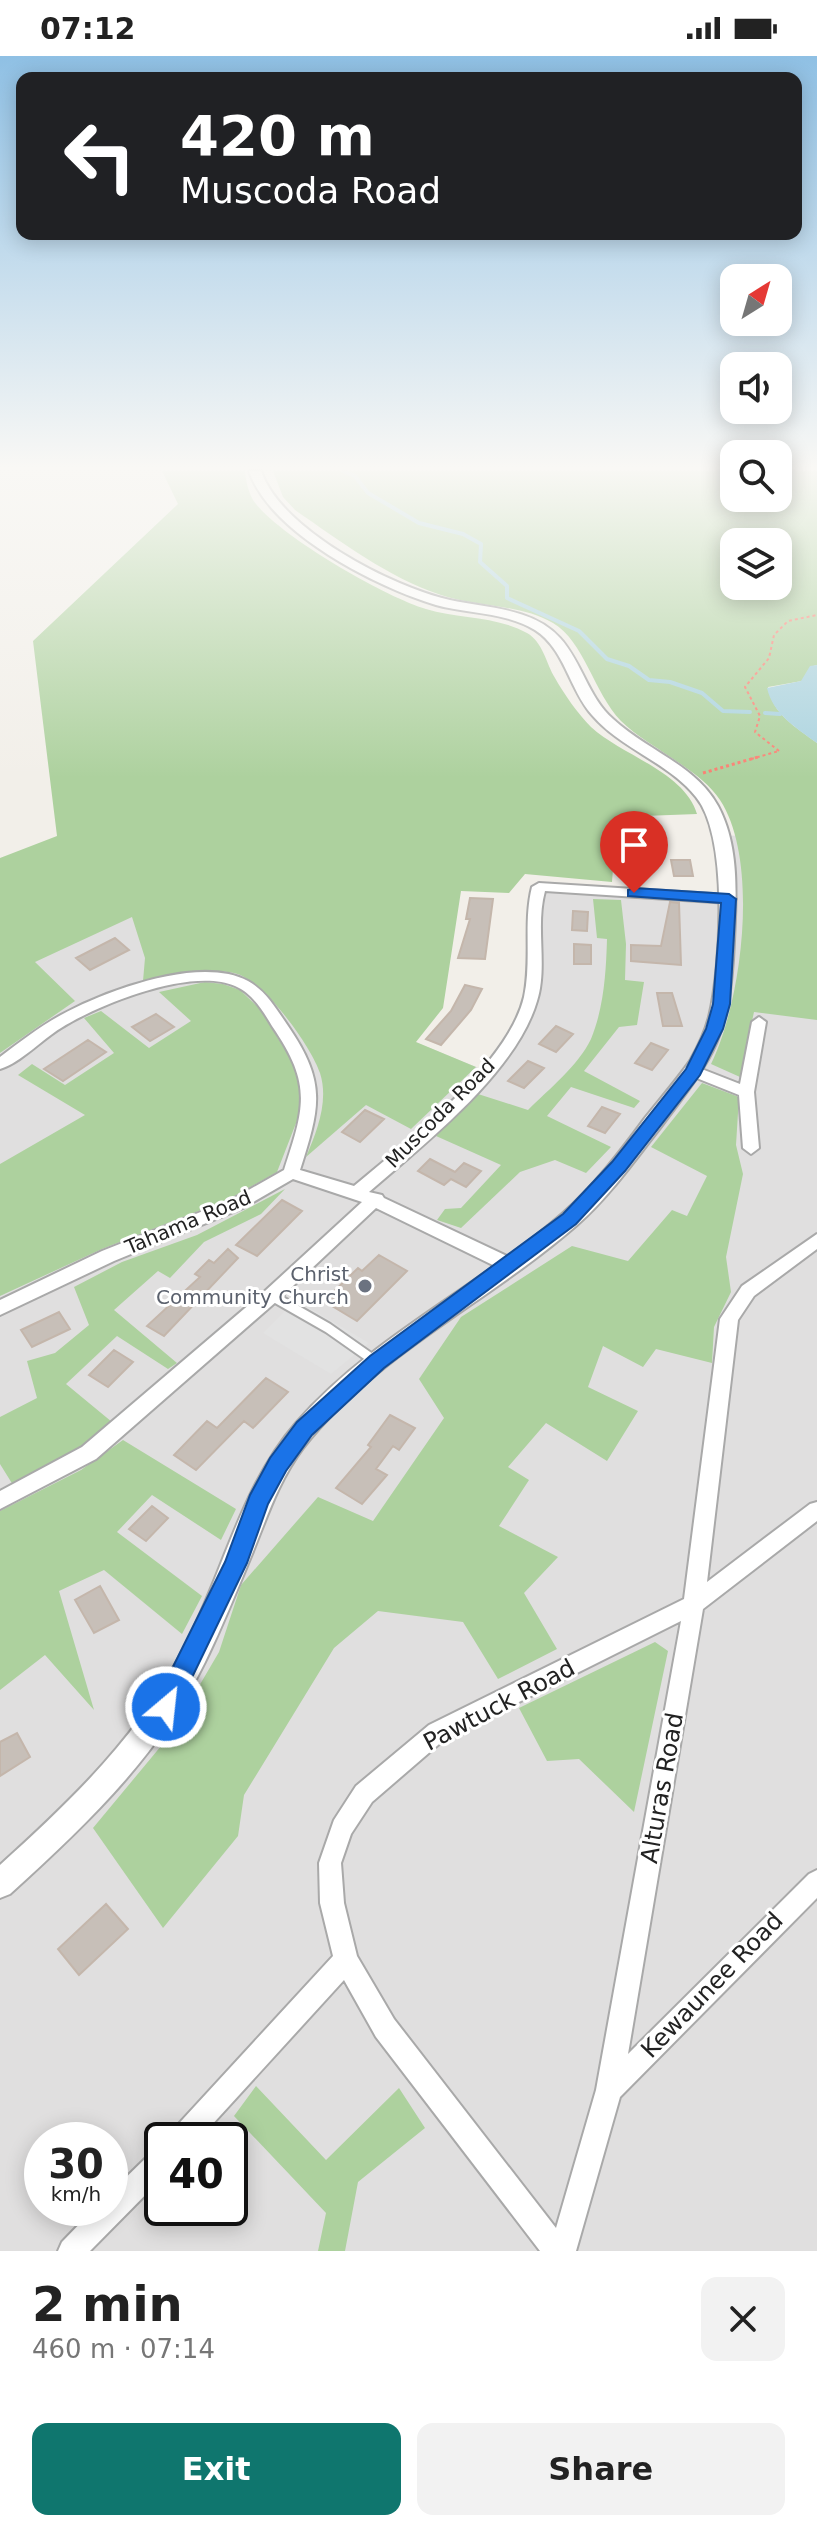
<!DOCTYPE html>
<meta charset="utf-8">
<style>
body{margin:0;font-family:"DejaVu Sans",sans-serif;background:#f2f2f2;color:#222;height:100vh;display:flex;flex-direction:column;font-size:30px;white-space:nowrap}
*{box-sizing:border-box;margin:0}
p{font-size:26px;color:#767676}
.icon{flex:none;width:44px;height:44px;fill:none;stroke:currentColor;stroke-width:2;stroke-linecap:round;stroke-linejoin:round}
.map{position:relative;height:2195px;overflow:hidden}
.sheet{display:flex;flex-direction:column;background:#fff;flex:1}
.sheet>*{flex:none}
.guide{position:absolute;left:16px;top:16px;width:786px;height:168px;border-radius:16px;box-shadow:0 4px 20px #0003;background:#202124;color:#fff;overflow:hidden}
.needle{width:52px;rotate:37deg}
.fabs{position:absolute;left:720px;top:208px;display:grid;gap:16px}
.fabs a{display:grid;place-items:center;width:72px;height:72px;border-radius:16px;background:#fff;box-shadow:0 4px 20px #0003;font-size:40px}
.speed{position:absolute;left:24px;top:2066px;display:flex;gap:16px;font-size:40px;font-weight:700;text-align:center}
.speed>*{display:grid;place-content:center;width:104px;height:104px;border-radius:50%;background:#fff;box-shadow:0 4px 20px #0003;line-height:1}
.speed small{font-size:20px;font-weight:400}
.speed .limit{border:4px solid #111;border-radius:12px;background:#fff;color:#111}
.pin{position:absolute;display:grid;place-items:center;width:68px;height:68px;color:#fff;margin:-82px -34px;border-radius:50% 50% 50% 0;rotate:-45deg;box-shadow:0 0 8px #0007}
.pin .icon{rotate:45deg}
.me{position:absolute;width:88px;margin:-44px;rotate:28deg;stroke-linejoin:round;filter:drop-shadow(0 0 6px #0008)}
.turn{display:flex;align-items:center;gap:28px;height:168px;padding:0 32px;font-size:36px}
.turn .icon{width:104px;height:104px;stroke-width:2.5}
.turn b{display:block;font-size:56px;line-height:68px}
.round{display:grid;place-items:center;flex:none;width:84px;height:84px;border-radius:16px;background:#f2f2f2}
.overview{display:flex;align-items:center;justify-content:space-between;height:136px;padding:0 32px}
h1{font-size:48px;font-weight:600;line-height:60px}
.action{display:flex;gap:16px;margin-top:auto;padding:16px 32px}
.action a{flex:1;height:92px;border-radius:16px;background:#0f766e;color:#fff;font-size:32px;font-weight:600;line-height:92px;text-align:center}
.action a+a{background:#f2f2f2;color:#222}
.status{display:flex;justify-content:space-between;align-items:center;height:56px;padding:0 40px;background:#fff;direction:ltr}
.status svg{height:22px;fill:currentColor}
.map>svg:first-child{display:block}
.residential{fill:#e0dfdf;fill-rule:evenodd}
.forest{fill:#add19e;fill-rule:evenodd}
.parking{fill:#e2e2e2}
.water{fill:#aad3df}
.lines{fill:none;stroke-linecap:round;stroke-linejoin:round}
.stream{stroke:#aad3df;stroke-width:4}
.building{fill:#c7bfb8;stroke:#c4b6ab;stroke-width:2}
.service-casing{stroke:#a9a9a9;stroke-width:13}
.minor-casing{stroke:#a9a9a9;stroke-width:4}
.tertiary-casing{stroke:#a9a9a9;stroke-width:4}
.path-far1{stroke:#fa8072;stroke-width:2;stroke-dasharray:3 3;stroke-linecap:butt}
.path{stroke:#fa8072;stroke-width:3;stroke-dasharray:3 3;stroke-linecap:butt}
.service{stroke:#fff;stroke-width:9}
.minor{fill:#fff;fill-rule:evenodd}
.tertiary{fill:#fff;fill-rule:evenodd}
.route{fill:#1a73e8;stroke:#114b97;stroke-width:2}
.worship-dot{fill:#6b7280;stroke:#fff;stroke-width:3}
.labels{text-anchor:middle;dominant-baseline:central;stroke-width:6;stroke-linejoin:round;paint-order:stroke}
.street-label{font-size:20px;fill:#222;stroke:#fff}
.worship-label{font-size:20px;fill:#5b616d;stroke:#fff;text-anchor:end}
.near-street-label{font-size:24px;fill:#222;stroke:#fff}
</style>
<div class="status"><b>07:12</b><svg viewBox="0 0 49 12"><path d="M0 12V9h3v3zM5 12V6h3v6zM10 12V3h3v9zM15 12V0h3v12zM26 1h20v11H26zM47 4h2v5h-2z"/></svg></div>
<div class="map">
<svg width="817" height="2195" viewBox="0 0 817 2195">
<rect width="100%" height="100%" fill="#f2efe9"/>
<path class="residential" d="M 817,777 L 817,2195 L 0,2195 L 0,832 L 102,789 L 415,986 L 486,1015 L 529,947 L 539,831 L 728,843 L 721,780 ZM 42,2084 L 110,2084 L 110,2152 L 42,2152 ZM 162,2084 L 230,2084 L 230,2152 L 162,2152 Z"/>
<path class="forest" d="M 162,415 L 245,415 C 246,425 248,435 253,444 C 277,479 385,541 426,553 C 458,563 497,560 527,577 C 543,586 546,607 555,622 C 564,638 578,658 591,671 C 621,699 685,716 697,758 L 617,761 L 612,826 L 525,818 L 509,837 L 461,835 L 443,952 L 416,986 L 476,1011 L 411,1073 L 366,1049 L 306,1101 C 317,1075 329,1045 320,1017 C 311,990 263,923 234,917 C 203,910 174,926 143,925 L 145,902 L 132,861 L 35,906 L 75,945 L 0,997 L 0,802 L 57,780 L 33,585 L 178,448 Z
M 273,415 L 734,415 L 734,442 L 778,442 L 778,415 L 817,415 L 817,609 L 810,611 L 802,625 L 768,631 C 773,659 796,671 817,687 L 817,964 L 754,956 L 740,1021 L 711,1008 C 742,945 760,805 720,744 C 701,714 646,690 621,665 C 594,637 584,585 553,567 C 520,548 477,551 441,539 C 389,522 340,485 295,454 L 283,441 ZM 734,486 L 778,486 L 778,530 L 734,530 Z
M 593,843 L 621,844 L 626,888 L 625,924 L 644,926 L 637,969 L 619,971 L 584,1015 L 640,1045 L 634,1052 L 571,1031 L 547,1060 L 611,1091 L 586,1117 L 555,1104 L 520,1116 L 461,1172 L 437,1164 L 445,1153 L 461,1152 L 501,1109 L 436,1080 L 478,1038 L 528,1054 C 549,1033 578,1010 591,983 C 604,951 606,917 607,883 L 597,882 Z
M 205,926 L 223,928 L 240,934 L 260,953 L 302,1021 L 300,1057 L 277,1116 L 229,1143 L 102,1193 L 0,1240 L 0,1108 L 85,1059 L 18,1019 L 32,1008 L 65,1029 L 114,997 L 84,962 L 101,955 L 149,992 L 191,965 L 159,936 Z
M 702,1027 L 739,1041 L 736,1089 L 743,1118 L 726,1201 L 731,1236 L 714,1271 L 712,1307 L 656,1293 L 643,1311 L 603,1290 L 588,1331 L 638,1355 L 607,1405 L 546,1367 L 508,1411 L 529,1424 L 499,1470 L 558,1501 L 524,1537 L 557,1593 L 498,1623 L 463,1566 L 378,1555 L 334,1592 L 244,1739 L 238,1780 L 163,1872 L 93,1772 L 171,1678 L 219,1596 L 241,1529 L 318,1441 L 373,1465 L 444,1362 L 419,1323 L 461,1261 L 572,1190 L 628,1205 L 672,1154 L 687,1160 L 707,1120 L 651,1091 Z
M 285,1133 L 261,1158 L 204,1186 L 170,1222 L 158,1215 L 114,1254 L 177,1307 L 168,1313 L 117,1280 L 66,1328 L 112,1366 L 83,1390 L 13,1429 L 0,1408 L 0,1361 L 37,1342 L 27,1305 L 55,1297 L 89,1269 L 74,1231 L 122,1206 L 197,1179 Z
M 123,1384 L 236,1453 L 221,1484 L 152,1439 L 117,1476 L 202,1540 L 182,1578 L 104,1514 L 59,1535 L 94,1654 L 45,1599 L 0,1634 L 0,1455 L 81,1414 Z
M 655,1586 L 668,1595 L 634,1756 L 579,1703 L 547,1705 L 519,1652 Z
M 256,2030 L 326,2104 L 399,2032 L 425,2072 L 358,2126 L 345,2195 L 318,2195 L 326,2157 L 234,2060 Z"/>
<path class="parking" d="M 296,1244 L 369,1287 L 331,1318 L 263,1277 Z"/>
<path class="water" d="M 817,609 L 817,687 C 796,672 773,658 767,632 L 801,625 L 810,610 Z"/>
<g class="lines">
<path class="stream" d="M 343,415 L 355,420 L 368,437 L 419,467 L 463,478 L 481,488 L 480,506 L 507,530 L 507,542 L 579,575 L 607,603 L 629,610 L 649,624 L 670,626 L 702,637 L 723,655 L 750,656
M 765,657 L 780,658"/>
</g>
<path class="building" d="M 626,767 L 653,767 L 657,784 L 629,784 Z
M 671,804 L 690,804 L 693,820 L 674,820 Z
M 470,842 L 493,843 L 485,903 L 458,902 L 470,863 L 466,863 Z
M 670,846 L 679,847 L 681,909 L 631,905 L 631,889 L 661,890 Z
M 573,855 L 588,856 L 587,875 L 572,874 Z
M 115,882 L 129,894 L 90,914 L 76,902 Z
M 574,888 L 591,889 L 591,908 L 574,908 Z
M 465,929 L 482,933 L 471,954 L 441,989 L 426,983 L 451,955 Z
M 657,937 L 672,937 L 682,970 L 663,970 Z
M 156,958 L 174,971 L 150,985 L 132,971 Z
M 556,970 L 573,978 L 556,996 L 539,988 Z
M 88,984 L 106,996 L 63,1025 L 44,1013 Z
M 651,987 L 668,994 L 652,1014 L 635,1007 Z
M 528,1005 L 544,1012 L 524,1032 L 508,1025 Z
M 602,1051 L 620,1058 L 605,1077 L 588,1070 Z
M 365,1054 L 384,1063 L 360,1086 L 342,1076 Z
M 430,1103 L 455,1116 L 464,1107 L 481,1115 L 466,1131 L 451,1123 L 444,1129 L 418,1115 Z
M 282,1144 L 302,1155 L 257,1200 L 236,1189 Z
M 228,1193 L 238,1202 L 164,1280 L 147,1270 L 200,1221 L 195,1218 L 209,1204 L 214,1207 Z
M 379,1199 L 407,1215 L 357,1265 L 324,1245 L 358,1212 L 362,1215 Z
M 59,1256 L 70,1273 L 32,1291 L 21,1274 Z
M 114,1294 L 133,1306 L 108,1331 L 89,1319 Z
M 266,1322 L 288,1336 L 253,1372 L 244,1365 L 196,1414 L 174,1399 L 207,1365 L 217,1372 Z
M 390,1359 L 415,1372 L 399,1394 L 393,1390 L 376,1413 L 387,1419 L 362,1448 L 336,1432 L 371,1391 L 368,1389 Z
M 152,1450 L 168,1462 L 146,1485 L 129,1473 Z
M 100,1530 L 119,1564 L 94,1577 L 75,1544 Z
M 17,1677 L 30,1701 L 0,1720 L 0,1686 Z
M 106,1848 L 128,1873 L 79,1919 L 58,1893 Z"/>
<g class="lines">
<defs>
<path id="service" d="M 272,1240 L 328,1272 L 375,1305"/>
<path id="minor" d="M 539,827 L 729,839 L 736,843 L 729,847 L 545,835 C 535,871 548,910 537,945 C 516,1017 424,1088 369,1136 L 382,1139 L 384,1142 L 513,1203 L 516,1208 L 513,1213 L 501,1213 L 376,1152 L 277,1245 L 96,1403 L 0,1453 L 0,1435 L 82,1391 L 265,1235 L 362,1146 L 293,1123 L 243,1152 L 114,1205 L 0,1259 L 0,1244 L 102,1195 L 231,1144 L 284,1114 C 305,1050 312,1028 272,970 C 263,955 252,937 235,930 C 192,911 99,948 61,972 C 41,984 22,1006 0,1013 L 0,1001 C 20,986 39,971 61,959 C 105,935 200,899 248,925 C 266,935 277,954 288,970 C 327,1027 320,1051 300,1114 L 354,1130 C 406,1086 508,1009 524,941 C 532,904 523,867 532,831 Z
M 759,961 L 766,966 L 754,1036 L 759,1092 L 751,1098 L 743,1092 L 739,1039 L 689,1019 L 686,1015 L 694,1010 L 740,1028 L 752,966 Z
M 817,1178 L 817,1193 L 754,1240 L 738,1264 L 707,1526 L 810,1448 L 817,1446 L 817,1465 L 703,1553 L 628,1998 L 809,1818 L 817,1814 L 817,1842 L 620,2041 L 576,2195 L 540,2195 L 376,1981 L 344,1924 L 198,2084 L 168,2084 L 172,2075 L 333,1900 L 320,1847 L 319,1807 L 334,1764 L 356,1730 L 429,1669 L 684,1543 L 720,1263 L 742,1230 ZM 681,1565 L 596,2034 L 556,2172 L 394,1963 L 357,1900 L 344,1847 L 341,1807 L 351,1778 L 372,1746 L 445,1683 Z
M 162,2091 L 162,2122 L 90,2195 L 58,2195 L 62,2186 L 95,2152 L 110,2152 L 110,2137 L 153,2095 Z"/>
<path id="tertiary" d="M 249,415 L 261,415 C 281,474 392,531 450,544 C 487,552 533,552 560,582 C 582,606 588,641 613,663 C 646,694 696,709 718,750 C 740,791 736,841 734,885 C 730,980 716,998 660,1072 C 634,1105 609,1141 577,1169 C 489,1246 376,1298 303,1392 C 279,1424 267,1461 252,1498 C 237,1534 222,1571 205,1606 C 159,1700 86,1769 10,1838 L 0,1842 L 0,1809 C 73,1743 142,1677 186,1588 C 223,1516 242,1429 296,1367 C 371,1281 477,1232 562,1158 C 594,1130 620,1096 645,1062 C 660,1043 676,1025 690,1005 C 698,991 705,976 709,961 C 721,912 729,781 696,741 C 668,706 621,693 592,659 C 569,633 565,593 535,574 C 506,556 468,558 436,549 C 376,531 270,477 249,415 Z"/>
</defs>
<use href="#service" class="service-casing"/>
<use href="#minor" class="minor-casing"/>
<use href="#tertiary" class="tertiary-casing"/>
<path class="path-far1" d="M 779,695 L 755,676 L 760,660 L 745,631 L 769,602 L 774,579 L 788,565 L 817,559
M 751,703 L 779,695"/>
<path class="path" d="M 703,717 L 758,701"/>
<use href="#service" class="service"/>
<use href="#minor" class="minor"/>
<use href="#tertiary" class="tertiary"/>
</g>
<linearGradient id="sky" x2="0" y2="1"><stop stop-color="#8fc0e4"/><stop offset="0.57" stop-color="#f9f8f5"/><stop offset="1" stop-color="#f9f8f5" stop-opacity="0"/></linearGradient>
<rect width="817" height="722" fill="url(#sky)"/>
<path class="route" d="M 634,832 L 729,838 L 736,843 L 730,948 L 723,973 L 700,1019 L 625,1115 L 576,1168 L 384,1312 L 312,1379 L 286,1415 L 268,1448 L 247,1507 L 174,1659 L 166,1662 L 157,1659 L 153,1651 L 225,1506 L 250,1439 L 270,1402 L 297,1366 L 370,1300 L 563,1158 L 612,1106 L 686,1013 L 706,973 L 713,948 L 721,847 L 628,840 L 628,834 Z"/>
<circle class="worship-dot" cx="365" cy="1230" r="8"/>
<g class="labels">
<g class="street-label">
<text transform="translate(440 1057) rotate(-45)">Muscoda Road</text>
<text transform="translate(188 1166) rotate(-23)">Tahama Road</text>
</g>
<g class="worship-label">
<text x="349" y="1218">Christ<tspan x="349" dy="23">Community Church</tspan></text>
</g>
<g class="near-street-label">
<text transform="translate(499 1649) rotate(-28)">Pawtuck Road</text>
<text transform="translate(662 1732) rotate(-80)">Alturas Road</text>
<text transform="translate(712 1929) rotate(-46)">Kewaunee Road</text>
</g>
</g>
</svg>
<div class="fabs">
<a><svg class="needle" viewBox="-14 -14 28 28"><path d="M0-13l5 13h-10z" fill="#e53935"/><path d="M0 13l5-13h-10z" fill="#767676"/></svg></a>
<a><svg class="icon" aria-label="sound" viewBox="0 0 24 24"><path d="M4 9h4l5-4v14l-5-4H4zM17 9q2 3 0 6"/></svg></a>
<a><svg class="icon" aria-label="search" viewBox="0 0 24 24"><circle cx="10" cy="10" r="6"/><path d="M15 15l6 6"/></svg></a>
<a><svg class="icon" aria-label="layers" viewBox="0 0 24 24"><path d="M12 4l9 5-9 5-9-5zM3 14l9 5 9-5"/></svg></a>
</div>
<div class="speed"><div>30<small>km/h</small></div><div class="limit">40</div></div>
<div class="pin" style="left:634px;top:837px;background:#d93025"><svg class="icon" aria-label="arrive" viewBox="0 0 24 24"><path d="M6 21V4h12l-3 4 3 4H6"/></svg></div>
<svg class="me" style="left:166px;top:1651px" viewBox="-20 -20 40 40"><circle r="17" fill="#1a73e8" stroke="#fff" stroke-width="3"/><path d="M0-11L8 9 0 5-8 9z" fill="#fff"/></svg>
<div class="guide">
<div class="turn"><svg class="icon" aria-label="left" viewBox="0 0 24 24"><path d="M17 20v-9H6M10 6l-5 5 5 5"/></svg><div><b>420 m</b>Muscoda Road</div></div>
</div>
</div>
<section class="sheet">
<div class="overview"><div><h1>2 min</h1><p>460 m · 07:14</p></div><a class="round"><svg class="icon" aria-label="close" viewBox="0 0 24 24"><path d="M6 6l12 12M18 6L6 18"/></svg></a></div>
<div class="action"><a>Exit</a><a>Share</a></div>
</section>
